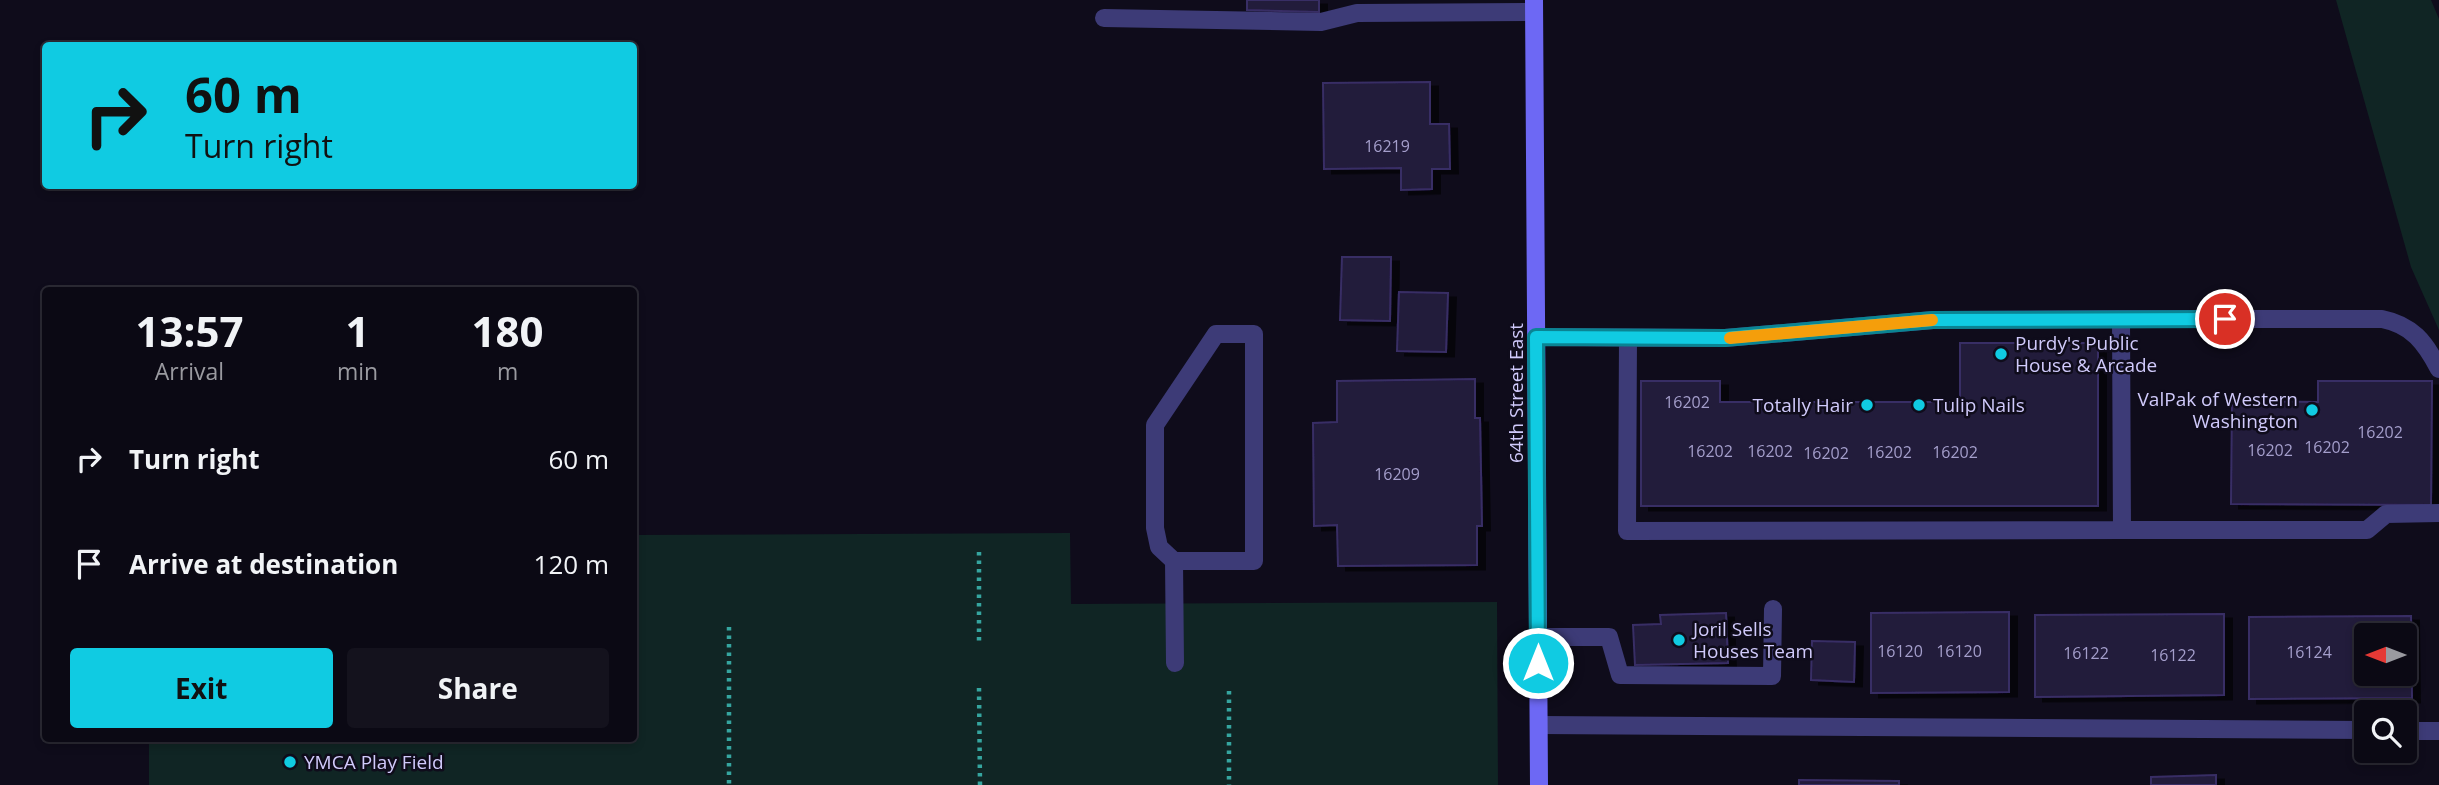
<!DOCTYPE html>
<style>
body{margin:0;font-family:"Open Sans",sans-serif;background:#14121d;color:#f1f3f6;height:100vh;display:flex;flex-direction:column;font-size:26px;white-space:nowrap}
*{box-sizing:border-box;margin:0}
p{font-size:23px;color:#9a9aa0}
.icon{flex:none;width:38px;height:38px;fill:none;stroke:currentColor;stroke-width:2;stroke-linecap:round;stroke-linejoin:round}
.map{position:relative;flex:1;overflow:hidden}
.sheet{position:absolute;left:42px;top:287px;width:595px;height:455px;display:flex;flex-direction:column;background:#0b0914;border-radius:7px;box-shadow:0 4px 10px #0003,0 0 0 2px #2b2a34}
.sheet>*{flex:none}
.top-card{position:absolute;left:42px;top:42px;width:595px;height:147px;border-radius:7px;box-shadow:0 4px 10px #0003,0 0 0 2px #2b2a34;background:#10cbe2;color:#111;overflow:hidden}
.needle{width:46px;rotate:270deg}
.buttons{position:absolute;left:2354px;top:623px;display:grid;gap:14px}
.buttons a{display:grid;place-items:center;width:63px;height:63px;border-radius:7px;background:#0b0914;box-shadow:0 4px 10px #0003,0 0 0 2px #2b2a34;font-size:35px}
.pin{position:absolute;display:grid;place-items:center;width:60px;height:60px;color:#fff;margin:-30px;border:4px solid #fff;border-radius:50%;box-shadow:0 2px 7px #0007}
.me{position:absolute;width:77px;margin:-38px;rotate:0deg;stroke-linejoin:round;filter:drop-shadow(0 0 5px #0008)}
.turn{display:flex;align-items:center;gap:24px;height:147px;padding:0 28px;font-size:32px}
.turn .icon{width:91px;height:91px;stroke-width:2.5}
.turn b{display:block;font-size:49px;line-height:60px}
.eta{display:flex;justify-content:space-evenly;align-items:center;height:119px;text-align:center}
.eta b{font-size:42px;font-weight:700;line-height:49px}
.button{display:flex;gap:14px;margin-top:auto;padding:14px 28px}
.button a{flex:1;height:80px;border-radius:7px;background:#10cbe2;color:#111;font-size:28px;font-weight:700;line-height:80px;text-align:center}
.button a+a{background:#14121d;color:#f1f3f6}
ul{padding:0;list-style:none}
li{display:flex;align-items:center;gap:21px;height:105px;padding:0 28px}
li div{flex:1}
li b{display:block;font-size:26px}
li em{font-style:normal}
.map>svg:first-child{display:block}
.green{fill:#102524}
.building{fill:#211a3b;stroke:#392e65;stroke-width:2;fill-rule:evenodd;filter:url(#shadow)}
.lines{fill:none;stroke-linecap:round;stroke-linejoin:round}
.path{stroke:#35a59f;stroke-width:4.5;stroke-dasharray:3.5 5;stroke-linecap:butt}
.lane{stroke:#3d3b77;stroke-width:18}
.street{stroke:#3d3b77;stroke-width:18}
.secondary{stroke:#6d68f4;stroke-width:18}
.route-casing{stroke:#0a8493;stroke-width:18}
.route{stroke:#10cbe2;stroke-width:12}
.slow{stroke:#f59e0b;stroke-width:12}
.poi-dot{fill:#10cbe2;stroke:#0f0c1b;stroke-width:2.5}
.labels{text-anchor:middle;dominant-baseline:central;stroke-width:5;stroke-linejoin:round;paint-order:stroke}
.number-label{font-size:16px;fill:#a49ecb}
.poi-label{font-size:19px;fill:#d0cafb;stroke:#0f0c1b;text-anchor:start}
.street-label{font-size:19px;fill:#d0cafb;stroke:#0f0c1b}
</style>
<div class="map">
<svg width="2439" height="785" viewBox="0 0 2439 785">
<defs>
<filter id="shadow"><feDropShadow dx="8" dy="4.5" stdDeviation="0" flood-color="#0009"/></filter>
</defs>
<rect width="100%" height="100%" fill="#0f0c1b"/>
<path class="green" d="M 2336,0 L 2431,0 L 2439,19 L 2439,330 L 2411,267 Z
M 1070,533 L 1071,604 L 1497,602 L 1498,785 L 149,785 L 149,739 L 634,738 L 634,535 Z"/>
<path class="building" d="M 1247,0 L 1319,0 L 1319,12 L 1247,10 Z
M 1430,82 L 1430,124 L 1449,124 L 1450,169 L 1432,169 L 1432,189 L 1401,190 L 1401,168 L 1324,169 L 1323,83 Z
M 1342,257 L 1391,257 L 1390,321 L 1340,320 Z
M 1399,292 L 1448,293 L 1446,352 L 1397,351 Z
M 1960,343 L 2098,343 L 2098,506 L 1641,506 L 1641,381 L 1720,381 L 1720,402 L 1960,402 Z
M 1475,379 L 1475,418 L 1480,418 L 1482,526 L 1477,526 L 1477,565 L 1338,566 L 1337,525 L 1314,526 L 1313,423 L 1337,422 L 1337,381 Z
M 2318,381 L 2432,381 L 2431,505 L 2231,504 L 2232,401 L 2318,402 Z
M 2009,612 L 2009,692 L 1871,693 L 1871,613 Z
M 1726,613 L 1728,663 L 1635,665 L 1633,625 L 1661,624 L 1660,615 Z
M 2224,614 L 2224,695 L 2035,697 L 2035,615 Z
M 2411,616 L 2412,698 L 2249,699 L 2249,617 ZM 2366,635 L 2404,635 L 2404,674 L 2366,674 Z
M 1812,641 L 1855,642 L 1854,682 L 1811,680 Z
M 2216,775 L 2216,785 L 2151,785 L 2151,777 Z
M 1799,780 L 1899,781 L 1899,785 L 1799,785 Z"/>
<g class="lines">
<path class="path" d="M 979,552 L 979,644
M 729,627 L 729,785
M 979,688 L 980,785
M 1229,691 L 1229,785"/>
<path class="lane" d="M 1104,18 L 1321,22 L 1357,13 L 1534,12
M 2121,319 L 2382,319 C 2412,325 2425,342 2439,369
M 1536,337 L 1725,338 L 1933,320 L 2121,319 L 2122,530 L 1627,531 L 1628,338
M 2122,530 L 2367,530 L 2386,514 L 2439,513
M 1174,561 L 1254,561 L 1254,334 L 1216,334 L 1155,425 L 1155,528 L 1159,547 L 1174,561 L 1175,663
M 1538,637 L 1609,637 L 1620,675 L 1772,676 L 1773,609"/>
<path class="street" d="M 1539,725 L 2366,730
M 2404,731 L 2439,731"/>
<path class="secondary" d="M 1534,0 L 1539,785"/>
</g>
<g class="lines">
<defs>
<path id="route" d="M 1538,663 L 1536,337 L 1725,338 L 1933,320 L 2225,319"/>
</defs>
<use href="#route" class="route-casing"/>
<use href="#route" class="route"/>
<path class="slow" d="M 1730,338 L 1932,320"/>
</g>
<g class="poi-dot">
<circle cx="2001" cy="354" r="7"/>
<circle cx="1867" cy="405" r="7"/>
<circle cx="1919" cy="405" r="7"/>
<circle cx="2312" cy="410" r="7"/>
<circle cx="1679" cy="640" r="7"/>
<circle cx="290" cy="762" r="7"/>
</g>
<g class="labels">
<g class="number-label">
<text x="1387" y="146">16219</text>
<text x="1687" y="402">16202</text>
<text x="2380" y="432">16202</text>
<text x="2327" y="447">16202</text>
<text x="2270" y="450">16202</text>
<text x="1710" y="451">16202</text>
<text x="1770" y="451">16202</text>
<text x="1889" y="452">16202</text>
<text x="1955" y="452">16202</text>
<text x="1826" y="453">16202</text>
<text x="1397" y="474">16209</text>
<text x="1900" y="651">16120</text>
<text x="1959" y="651">16120</text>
<text x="2309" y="652">16124</text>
<text x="2086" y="653">16122</text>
<text x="2173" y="655">16122</text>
</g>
<g class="poi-label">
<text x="2015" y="343">Purdy's Public<tspan x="2015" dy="22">House &amp; Arcade</tspan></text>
<text x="2298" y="399" text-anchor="end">ValPak of Western<tspan x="2298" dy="22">Washington</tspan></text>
<text x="1853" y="405" text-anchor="end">Totally Hair</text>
<text x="1933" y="405">Tulip Nails</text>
<text x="1693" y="629">Joril Sells<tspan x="1693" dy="22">Houses Team</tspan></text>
<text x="304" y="762">YMCA Play Field</text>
</g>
<g class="street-label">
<text transform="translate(1516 393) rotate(-90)">64th Street East</text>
</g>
</g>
</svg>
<div class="buttons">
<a><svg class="needle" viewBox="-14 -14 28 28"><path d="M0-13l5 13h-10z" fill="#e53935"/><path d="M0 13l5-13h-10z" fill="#9a9aa0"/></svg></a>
<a><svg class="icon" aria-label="search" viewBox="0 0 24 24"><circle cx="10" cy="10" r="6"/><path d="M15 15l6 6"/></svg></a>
</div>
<div class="pin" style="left:2225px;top:319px;background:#d93025"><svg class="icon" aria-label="arrive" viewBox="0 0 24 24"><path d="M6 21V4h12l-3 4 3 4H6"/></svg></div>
<svg class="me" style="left:1538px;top:663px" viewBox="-20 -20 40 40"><circle r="17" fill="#10cbe2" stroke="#fff" stroke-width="3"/><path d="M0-11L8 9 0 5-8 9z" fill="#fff"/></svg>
<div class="top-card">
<div class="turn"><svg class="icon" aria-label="right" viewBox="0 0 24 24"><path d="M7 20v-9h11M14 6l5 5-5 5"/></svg><div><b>60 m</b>Turn right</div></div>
</div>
<section class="sheet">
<div class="eta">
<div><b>13:57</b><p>Arrival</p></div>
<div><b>1</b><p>min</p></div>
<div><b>180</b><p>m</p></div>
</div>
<ul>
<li><svg class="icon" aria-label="right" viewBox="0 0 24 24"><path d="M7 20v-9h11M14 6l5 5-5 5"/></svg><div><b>Turn right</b></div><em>60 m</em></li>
<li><svg class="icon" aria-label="arrive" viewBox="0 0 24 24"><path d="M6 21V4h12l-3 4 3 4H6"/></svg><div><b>Arrive at destination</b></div><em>120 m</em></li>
</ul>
<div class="button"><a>Exit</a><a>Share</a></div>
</section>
</div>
